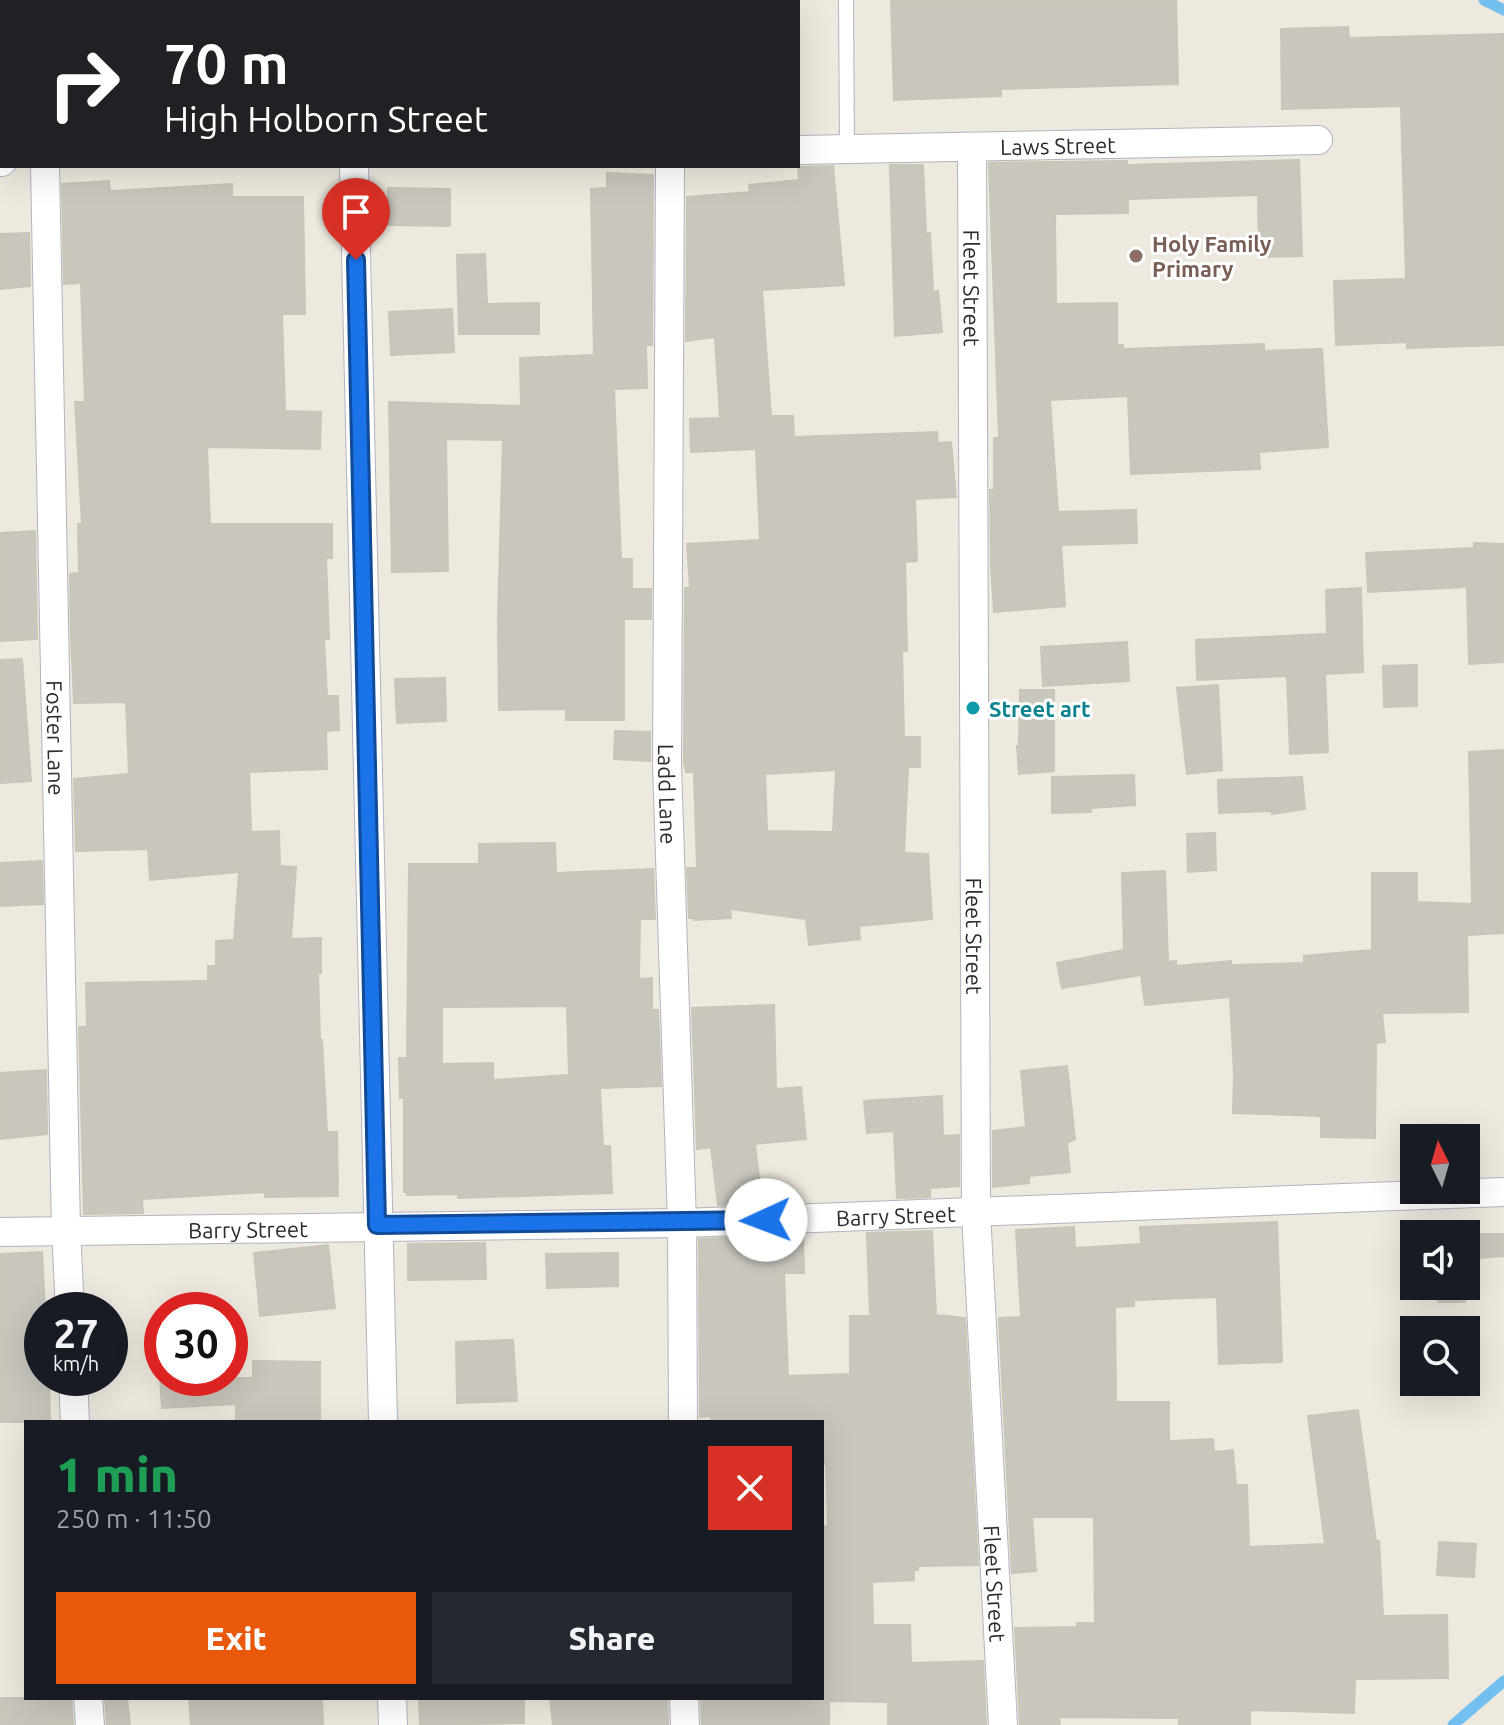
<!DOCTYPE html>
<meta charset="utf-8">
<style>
body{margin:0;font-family:Ubuntu,sans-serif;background:#242831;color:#f1f3f6;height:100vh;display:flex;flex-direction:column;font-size:30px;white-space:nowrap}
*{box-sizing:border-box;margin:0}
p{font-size:26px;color:#9ea1a6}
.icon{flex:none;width:44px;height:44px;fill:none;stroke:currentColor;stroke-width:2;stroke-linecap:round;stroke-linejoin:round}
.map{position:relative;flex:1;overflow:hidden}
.drawer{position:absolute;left:24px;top:1420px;width:800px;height:280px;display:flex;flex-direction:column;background:#171b24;border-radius:0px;box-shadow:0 8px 32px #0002}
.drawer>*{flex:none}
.banner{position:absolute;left:0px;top:0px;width:800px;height:168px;box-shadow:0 8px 32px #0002;background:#202124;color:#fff;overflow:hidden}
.needle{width:52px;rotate:355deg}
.fabs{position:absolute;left:1400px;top:1124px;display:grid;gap:16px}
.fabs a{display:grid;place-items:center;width:80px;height:80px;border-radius:0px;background:#171b24;box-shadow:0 8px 32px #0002;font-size:40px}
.speed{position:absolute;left:24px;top:1292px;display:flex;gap:16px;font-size:40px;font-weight:700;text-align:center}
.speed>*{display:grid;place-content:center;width:104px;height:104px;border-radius:50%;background:#171b24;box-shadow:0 8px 32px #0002;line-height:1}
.speed small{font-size:20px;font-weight:400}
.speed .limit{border:12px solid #d22;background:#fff;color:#111}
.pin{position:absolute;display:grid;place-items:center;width:68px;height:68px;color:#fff;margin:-82px -34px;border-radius:50% 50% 50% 0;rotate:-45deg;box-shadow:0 0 8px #0007}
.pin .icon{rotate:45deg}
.me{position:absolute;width:88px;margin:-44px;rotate:268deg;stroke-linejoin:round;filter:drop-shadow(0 0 6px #0008)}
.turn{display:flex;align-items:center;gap:28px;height:168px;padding:0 32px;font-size:36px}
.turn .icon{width:104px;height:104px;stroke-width:2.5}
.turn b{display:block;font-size:56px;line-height:68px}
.round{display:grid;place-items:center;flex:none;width:84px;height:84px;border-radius:0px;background:#242831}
.headline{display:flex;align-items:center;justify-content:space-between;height:136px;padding:0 32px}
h1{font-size:48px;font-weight:800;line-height:60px;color:#1e9e55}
.button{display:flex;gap:16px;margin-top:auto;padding:16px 32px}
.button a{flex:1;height:92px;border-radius:0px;background:#ea580c;color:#fff;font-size:32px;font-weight:800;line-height:92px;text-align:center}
.button a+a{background:#242831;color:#f1f3f6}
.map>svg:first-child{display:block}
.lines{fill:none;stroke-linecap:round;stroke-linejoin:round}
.stream{stroke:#73bfef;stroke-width:11}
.building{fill:#c9c6be;stroke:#c9c5b8;stroke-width:2;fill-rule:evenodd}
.lane-casing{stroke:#b2b3c0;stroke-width:16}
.street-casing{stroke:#b2b3c0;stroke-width:30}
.lane{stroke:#fff;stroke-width:14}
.street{stroke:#fff;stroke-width:28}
.route-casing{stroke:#114b97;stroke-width:20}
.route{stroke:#1a73e8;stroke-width:14}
.education-dot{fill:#8d6e63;stroke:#fff;stroke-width:3}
.culture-dot{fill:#0f9aa8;stroke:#fff;stroke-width:3}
.labels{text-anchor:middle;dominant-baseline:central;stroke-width:6;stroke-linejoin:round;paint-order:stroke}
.street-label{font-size:22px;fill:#2c2c2c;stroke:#fff}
.education-label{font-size:22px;font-weight:bold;fill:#785e54;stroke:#fff;text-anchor:start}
.culture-label{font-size:22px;font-weight:bold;fill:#0d838f;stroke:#fff;text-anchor:start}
</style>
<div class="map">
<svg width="1504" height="1725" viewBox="0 0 1504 1725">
<rect width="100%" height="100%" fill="#eee9df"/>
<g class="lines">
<path class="stream" d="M 1484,0 L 1504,10
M 1453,1725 L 1504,1681"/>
</g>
<path class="building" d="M 891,0 L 1176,0 L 1178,84 L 1001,89 L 1001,96 L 894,100 Z
M 1348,27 L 1349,38 L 1504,34 L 1504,345 L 1407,348 L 1407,342 L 1336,345 L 1334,281 L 1406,279 L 1401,106 L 1282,109 L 1281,29 Z
M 1299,160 L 1302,256 L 1259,257 L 1258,195 L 1128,199 L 1128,213 L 1055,214 L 1056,304 L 1117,303 L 1117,345 L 1123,345 L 1124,349 L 1264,344 L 1264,351 L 1322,349 L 1328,447 L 1259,452 L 1260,469 L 1131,474 L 1128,396 L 1050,400 L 1058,512 L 1136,510 L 1137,543 L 1061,545 L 1065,606 L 994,612 L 991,565 L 990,490 L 994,490 L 994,438 L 999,438 L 989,163 L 1127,161 L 1127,165 Z
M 890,165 L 923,165 L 926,234 L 930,233 L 933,292 L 938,291 L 942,332 L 895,336 Z
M 833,166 L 844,285 L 762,290 L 771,416 L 793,416 L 794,437 L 937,432 L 938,443 L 951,442 L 956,497 L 915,499 L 917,561 L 905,562 L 907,651 L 902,651 L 904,737 L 920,737 L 920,767 L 908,767 L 904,853 L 928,854 L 932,919 L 859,926 L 860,939 L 809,945 L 806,919 L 730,909 L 731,918 L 694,920 L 694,918 L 689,918 L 687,868 L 697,868 L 694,772 L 686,772 L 684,762 L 685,588 L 690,588 L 687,544 L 760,540 L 756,449 L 691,452 L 690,419 L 720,418 L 715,337 L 686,341 L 687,197 L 750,192 L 749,185 L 799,180 L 798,167 ZM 836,770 L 833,832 L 767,831 L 765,774 Z
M 607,173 L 653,175 L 652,345 L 646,345 L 647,388 L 614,389 L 621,559 L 632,559 L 632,589 L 651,589 L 651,619 L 624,619 L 624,720 L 566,720 L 566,709 L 499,710 L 498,617 L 503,440 L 446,439 L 448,571 L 392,572 L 389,402 L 521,406 L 520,358 L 594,355 L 591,189 L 607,188 Z
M 109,181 L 110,191 L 232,184 L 232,197 L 303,197 L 305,314 L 282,314 L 285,411 L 321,412 L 320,449 L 207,447 L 210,524 L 332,524 L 332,558 L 326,558 L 329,639 L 324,639 L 327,696 L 338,696 L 339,730 L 326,731 L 327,769 L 249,772 L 251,832 L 279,831 L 280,866 L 296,867 L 291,939 L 321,938 L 321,973 L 318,973 L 320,1040 L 322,1040 L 327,1132 L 337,1132 L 338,1196 L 265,1197 L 265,1192 L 142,1199 L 143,1213 L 84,1214 L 79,1027 L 87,1027 L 86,983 L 208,981 L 208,966 L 216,966 L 216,941 L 234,940 L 239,872 L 150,880 L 148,849 L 76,851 L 74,779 L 129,774 L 126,702 L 74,703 L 71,636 L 70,574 L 79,573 L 78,524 L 82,524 L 75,402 L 85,402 L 81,283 L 64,284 L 62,184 Z
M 388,188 L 450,189 L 450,226 L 388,225 Z
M 29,233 L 30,286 L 0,289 L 0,234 Z
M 485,254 L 487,304 L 539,303 L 539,334 L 459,334 L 457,255 Z
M 452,309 L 454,352 L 391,355 L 389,312 Z
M 35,531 L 37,639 L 0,641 L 0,533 Z
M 1474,543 L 1504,544 L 1504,662 L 1469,664 L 1467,587 L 1368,592 L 1366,553 L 1474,548 Z
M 1361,588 L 1363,672 L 1325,674 L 1328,752 L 1290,754 L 1287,676 L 1197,680 L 1196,640 L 1327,634 L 1326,590 Z
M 1127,642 L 1129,681 L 1043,686 L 1041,647 Z
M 22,659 L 31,781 L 0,783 L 0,660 Z
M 1417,665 L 1417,706 L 1384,707 L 1383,666 Z
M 445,678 L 446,721 L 397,723 L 395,679 Z
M 1218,685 L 1222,770 L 1187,774 L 1177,688 Z
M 1020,690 L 1054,690 L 1054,771 L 1019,774 L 1017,746 L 1019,746 Z
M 615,731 L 650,732 L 650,761 L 614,759 Z
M 1504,750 L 1504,933 L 1467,935 L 1468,1012 L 1382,1013 L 1385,1042 L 1376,1043 L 1375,1138 L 1321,1137 L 1321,1116 L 1233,1113 L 1234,1074 L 1230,997 L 1145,1005 L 1141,975 L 1062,988 L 1057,963 L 1124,950 L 1122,873 L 1165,871 L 1168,962 L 1176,961 L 1176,966 L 1231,961 L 1231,965 L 1304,963 L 1304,956 L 1372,950 L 1372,873 L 1417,873 L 1417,902 L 1472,904 L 1469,752 Z
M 1134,775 L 1135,805 L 1091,808 L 1091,812 L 1052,813 L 1052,777 Z
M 1302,777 L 1305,809 L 1272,814 L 1272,811 L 1219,813 L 1218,780 Z
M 1215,833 L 1216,870 L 1188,872 L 1187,834 Z
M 555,843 L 556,873 L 653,869 L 655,919 L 640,919 L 639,979 L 652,978 L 652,1010 L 658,1010 L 661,1086 L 600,1088 L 603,1146 L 610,1146 L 612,1193 L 458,1198 L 458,1194 L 407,1195 L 407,1192 L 404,1192 L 404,1098 L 400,1098 L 399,1058 L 407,1058 L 409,864 L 479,864 L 479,844 ZM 567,1006 L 569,1075 L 493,1080 L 493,1063 L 442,1064 L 442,1007 Z
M 42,861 L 43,904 L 0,906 L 0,863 Z
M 774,1005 L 776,1089 L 801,1087 L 806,1139 L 755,1144 L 762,1203 L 718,1205 L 711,1147 L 697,1149 L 692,1008 Z
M 1067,1066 L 1075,1139 L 1067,1143 L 1070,1172 L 1029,1176 L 1029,1183 L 993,1187 L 993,1131 L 1026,1127 L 1021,1071 Z
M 46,1070 L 47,1134 L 0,1139 L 0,1073 Z
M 942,1096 L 943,1136 L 959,1135 L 959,1186 L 930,1188 L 930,1197 L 897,1198 L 894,1131 L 867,1133 L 864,1101 Z
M 1277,1222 L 1282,1362 L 1219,1364 L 1217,1297 L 1134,1300 L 1134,1306 L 1115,1307 L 1116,1402 L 1169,1402 L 1169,1441 L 1213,1439 L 1214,1452 L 1233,1450 L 1236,1485 L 1247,1485 L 1249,1547 L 1325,1544 L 1308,1416 L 1358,1410 L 1376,1541 L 1379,1541 L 1383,1616 L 1447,1615 L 1448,1678 L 1355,1679 L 1354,1713 L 1250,1710 L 1250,1725 L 1179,1725 L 1179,1718 L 1059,1717 L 1060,1725 L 1020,1725 L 1015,1628 L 1077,1627 L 1077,1623 L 1095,1623 L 1094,1517 L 1032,1517 L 1036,1571 L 1012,1573 L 999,1318 L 1021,1317 L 1016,1230 L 1074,1227 L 1075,1248 L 1141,1244 L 1140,1227 Z
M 1434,1228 L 1435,1234 L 1414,1234 L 1414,1264 L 1408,1264 L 1405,1230 Z
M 932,1231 L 936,1315 L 965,1318 L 978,1565 L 918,1566 L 918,1570 L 914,1570 L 914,1580 L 872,1582 L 873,1625 L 910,1625 L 911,1663 L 983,1661 L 986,1725 L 888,1725 L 888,1702 L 829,1701 L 829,1725 L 702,1725 L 701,1698 L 822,1698 L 822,1526 L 828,1526 L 826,1464 L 822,1464 L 822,1422 L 711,1422 L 711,1416 L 700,1417 L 699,1239 L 803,1235 L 804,1273 L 784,1273 L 788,1376 L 850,1374 L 850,1316 L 870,1316 L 867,1233 Z
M 1466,1234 L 1504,1234 L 1504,1256 L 1466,1259 Z
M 485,1243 L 486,1279 L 408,1280 L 408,1244 Z
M 328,1245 L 335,1308 L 260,1316 L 254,1253 Z
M 42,1252 L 45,1310 L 42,1310 L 42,1378 L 49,1378 L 50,1422 L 0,1422 L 0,1254 Z
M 618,1253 L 618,1286 L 547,1288 L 546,1254 Z
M 1438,1286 L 1465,1286 L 1465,1302 L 1438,1302 Z
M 513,1340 L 517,1401 L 457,1403 L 456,1342 Z
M 253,1361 L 320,1362 L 320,1422 L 236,1422 L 236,1404 L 162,1408 L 160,1378 L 253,1378 Z
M 1439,1542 L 1476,1544 L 1474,1577 L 1437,1575 Z
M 0,1698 L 71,1698 L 73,1724 L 0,1725 Z
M 105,1698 L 127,1698 L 130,1725 L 107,1725 Z
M 189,1698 L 322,1698 L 323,1725 L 191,1725 Z
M 419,1698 L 524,1698 L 524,1723 L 420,1725 Z
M 550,1698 L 667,1698 L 668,1725 L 553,1725 Z"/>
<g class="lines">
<defs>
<path id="lane" d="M 846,0 L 847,149"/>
<g id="street">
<path d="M 348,0 L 349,2"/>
<path d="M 46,2 L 47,0"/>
<path id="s1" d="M 972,148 L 976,1212 L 1003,1725"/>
<path id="s2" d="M 798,150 L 1318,140"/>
<path d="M 0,162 L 2,162"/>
<path id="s3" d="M 45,166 L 66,1230 L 70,1310"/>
<path d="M 354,166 L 383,1422"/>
<path id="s4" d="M 670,166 L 667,765 L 682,1223 L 683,1422"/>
<path id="s5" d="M 0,1232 L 682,1223 L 1504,1192"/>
<path d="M 73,1378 L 75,1422"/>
<path d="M 88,1698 L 90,1725"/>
<path d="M 392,1698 L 393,1725"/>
<path d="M 684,1698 L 685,1725"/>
</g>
</defs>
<use href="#lane" class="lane-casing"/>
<use href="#street" class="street-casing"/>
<use href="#lane" class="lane"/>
<use href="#street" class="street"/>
</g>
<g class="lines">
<defs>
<path id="route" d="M 356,260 L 377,1225 L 766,1220"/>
</defs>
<use href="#route" class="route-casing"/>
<use href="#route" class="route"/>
</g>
<circle class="education-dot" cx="1136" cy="256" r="8"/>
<circle class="culture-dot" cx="973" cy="708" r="8"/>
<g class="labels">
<g class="street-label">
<text stroke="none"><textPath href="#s2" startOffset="260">Laws Street</textPath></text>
<text stroke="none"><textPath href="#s1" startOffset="140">Fleet Street</textPath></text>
<text stroke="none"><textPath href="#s3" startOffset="572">Foster Lane</textPath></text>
<text stroke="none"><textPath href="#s4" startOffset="628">Ladd Lane</textPath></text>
<text stroke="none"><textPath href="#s1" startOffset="788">Fleet Street</textPath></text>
<text stroke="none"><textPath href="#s5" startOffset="896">Barry Street</textPath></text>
<text stroke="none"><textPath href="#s5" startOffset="248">Barry Street</textPath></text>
<text stroke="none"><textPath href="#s1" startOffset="1436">Fleet Street</textPath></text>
</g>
<g class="education-label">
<text x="1152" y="243">Holy Family<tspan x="1152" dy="25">Primary</tspan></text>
</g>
<g class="culture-label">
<text x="989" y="708">Street art</text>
</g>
</g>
</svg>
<div class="fabs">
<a><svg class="needle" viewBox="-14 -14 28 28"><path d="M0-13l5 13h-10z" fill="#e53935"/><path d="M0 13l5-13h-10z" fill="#9ea1a6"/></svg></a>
<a><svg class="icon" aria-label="sound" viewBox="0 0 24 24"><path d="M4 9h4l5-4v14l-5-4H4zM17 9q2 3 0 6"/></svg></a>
<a><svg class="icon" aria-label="search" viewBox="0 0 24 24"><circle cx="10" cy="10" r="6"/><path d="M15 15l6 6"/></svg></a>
</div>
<div class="speed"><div>27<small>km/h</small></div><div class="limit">30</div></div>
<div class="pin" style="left:356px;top:260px;background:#d93025"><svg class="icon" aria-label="arrive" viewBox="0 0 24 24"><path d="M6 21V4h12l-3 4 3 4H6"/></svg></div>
<svg class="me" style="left:766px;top:1220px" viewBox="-20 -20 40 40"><circle r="19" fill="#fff"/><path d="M0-13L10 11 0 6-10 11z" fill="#1a73e8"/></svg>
<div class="banner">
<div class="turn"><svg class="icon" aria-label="right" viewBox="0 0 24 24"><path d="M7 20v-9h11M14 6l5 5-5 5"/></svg><div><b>70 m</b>High Holborn Street</div></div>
</div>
<section class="drawer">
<div class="headline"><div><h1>1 min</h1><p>250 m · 11:50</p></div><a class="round" style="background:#d93025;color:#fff"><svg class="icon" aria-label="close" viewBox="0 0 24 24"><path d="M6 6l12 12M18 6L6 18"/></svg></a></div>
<div class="button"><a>Exit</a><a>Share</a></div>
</section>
</div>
